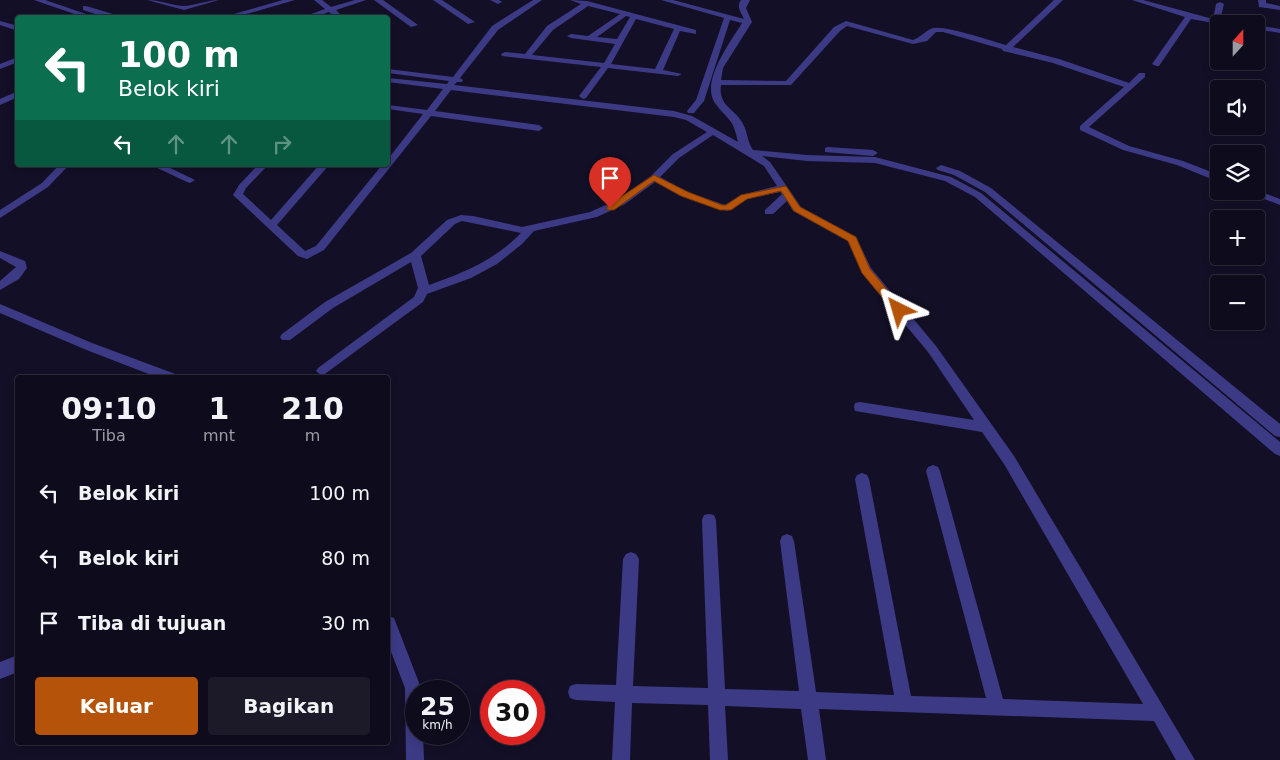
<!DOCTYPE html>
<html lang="id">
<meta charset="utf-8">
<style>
body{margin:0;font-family:"DejaVu Sans",sans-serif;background:#1c1929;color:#f1f3f6;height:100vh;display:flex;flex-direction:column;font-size:19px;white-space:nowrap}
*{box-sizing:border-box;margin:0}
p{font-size:16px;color:#9b9ba3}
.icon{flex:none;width:28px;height:28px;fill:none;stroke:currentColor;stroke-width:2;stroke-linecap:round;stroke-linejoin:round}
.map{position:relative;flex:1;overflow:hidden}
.side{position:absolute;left:15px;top:375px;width:375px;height:370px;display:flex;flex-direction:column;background:#0e0b1c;border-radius:5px;box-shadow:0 2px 8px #0003,0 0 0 1px #2e2b3b}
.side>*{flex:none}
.top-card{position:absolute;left:15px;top:15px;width:375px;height:152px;border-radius:5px;box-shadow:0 2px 8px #0003,0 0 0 1px #2e2b3b;background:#0b6e4f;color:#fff;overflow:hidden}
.needle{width:32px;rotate:21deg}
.controls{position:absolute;left:1210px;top:15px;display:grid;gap:10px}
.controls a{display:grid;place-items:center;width:55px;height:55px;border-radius:5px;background:#0e0b1c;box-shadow:0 2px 8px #0003,0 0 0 1px #2e2b3b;font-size:25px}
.speed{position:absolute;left:405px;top:680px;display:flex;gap:10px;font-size:25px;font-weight:700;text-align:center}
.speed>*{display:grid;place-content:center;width:65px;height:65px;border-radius:50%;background:#0e0b1c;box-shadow:0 2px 8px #0003,0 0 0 1px #2e2b3b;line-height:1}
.speed small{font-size:12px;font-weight:400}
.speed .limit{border:8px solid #d22;background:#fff;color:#111}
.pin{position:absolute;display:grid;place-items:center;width:42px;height:42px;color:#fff;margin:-51px -21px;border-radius:50% 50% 50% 0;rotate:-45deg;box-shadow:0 0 5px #0007}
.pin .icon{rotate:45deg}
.me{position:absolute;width:55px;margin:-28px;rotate:320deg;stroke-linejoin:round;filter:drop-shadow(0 0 4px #0008)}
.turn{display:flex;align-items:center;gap:18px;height:105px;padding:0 20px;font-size:22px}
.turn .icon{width:65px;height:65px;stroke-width:2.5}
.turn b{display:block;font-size:35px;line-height:42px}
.lanes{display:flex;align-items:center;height:48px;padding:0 20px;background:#0003;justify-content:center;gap:25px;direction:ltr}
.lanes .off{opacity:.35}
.eta{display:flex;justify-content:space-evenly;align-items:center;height:85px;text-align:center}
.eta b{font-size:30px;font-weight:600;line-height:35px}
.button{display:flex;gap:10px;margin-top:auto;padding:10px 20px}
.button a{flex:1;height:58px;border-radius:5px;background:#b45309;color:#fff;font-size:20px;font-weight:600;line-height:58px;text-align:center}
.button a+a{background:#1c1929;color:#f1f3f6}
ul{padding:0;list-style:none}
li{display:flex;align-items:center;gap:15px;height:65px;padding:0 20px}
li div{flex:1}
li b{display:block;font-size:19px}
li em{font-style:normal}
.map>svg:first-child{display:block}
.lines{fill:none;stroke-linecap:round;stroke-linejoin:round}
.street{fill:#3d3a85;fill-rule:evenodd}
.route{fill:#b45309;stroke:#753606}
</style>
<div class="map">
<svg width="1280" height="760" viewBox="0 0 1280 760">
<rect width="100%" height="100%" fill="#130f26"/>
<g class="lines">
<path class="street" d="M 34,0 L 45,0 L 98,18 L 86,18 Z
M 147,0 C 160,0 171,5 183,6 C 194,6 207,0 219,0 L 184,10 Z
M 283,0 L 295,0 L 233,18 L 223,17 Z
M 314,0 L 322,0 L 331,7 L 355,0 L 366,0 L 336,10 L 344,18 L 336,18 L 329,12 L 312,18 L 300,18 L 325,9 Z
M 374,0 L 383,0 L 418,25 L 411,27 Z
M 433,0 L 442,0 L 475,22 L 468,24 Z
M 490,0 L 499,0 L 502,2 L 498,4 Z
M 533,0 L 542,0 L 498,30 L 460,78 L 463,80 L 462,82 L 457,82 L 454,85 L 674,111 L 692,116 L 738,142 C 733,117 728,121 715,103 C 700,82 731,41 742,23 L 730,20 L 704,101 L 694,113 L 688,113 L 687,111 L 696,100 L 724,18 L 661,0 L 673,0 L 744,19 C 741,12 736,7 741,0 L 750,0 L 746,8 L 752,22 L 723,68 L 721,80 L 786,81 L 834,27 L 846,21 L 913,40 C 921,37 926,30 933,28 C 945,25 992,41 1006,45 L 1054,0 L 1063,0 L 1013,47 L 1059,59 L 1129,83 L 1139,73 L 1145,73 L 1145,77 L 1089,127 L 1129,146 L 1183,161 L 1219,175 L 1219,182 L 1177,165 L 1123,150 L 1080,130 L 1080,126 L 1124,87 L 1053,63 L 1003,51 L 1002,49 L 943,32 L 936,32 L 927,41 L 913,44 L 847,26 L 840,31 L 791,85 L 721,85 C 718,107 735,108 743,124 C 748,133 747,141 753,150 L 807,155 L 875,157 L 951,177 L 981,193 L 1280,442 L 1280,456 L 1275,454 L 975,197 L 945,181 L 875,163 L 807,161 L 762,156 L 770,162 L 801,207 L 856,237 L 871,268 L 936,346 L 1014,456 L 1195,760 L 1176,760 L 1154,721 L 819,709 L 826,760 L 808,760 L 801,709 L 725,706 L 728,760 L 710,760 L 708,705 L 632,703 L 630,760 L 612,760 L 615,702 L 576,700 L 570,698 L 568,692 L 570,686 L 576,684 L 616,685 L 623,559 L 626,554 L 631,552 L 636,554 L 639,559 L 633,686 L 708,688 L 702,520 L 704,515 L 709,514 L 714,515 L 716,520 L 725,689 L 799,691 L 780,541 L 782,536 L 787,534 L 792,536 L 794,541 L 816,692 L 894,695 L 855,479 L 857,475 L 862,473 L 867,475 L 869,479 L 911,696 L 986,698 L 926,471 L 928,467 L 933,465 L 938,467 L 940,471 L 1003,699 L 1143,704 L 1004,464 L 982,432 L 855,411 L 854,407 L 855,403 L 860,402 L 974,420 L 928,352 L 862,273 L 848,241 L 793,211 L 787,201 L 773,214 L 765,214 L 765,210 L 782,194 L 780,192 L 747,199 L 727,211 L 681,196 L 655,182 L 625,204 L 597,217 L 534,231 L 522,244 L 497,264 L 471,278 L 427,294 L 423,302 L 322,376 L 316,371 L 318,368 L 414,297 L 418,288 L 411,262 L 333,308 L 290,340 L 282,340 L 280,337 L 282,334 L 325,302 L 411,253 L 447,220 L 461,215 L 473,216 L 522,227 L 590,212 L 617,200 L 651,176 L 673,154 L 707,132 L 686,120 L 674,117 L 451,90 L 435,111 L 539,125 L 543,128 L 539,131 L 431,116 L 324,250 L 307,259 L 298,256 L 233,195 L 239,185 L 258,165 L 268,165 L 246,188 L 243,194 L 271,220 L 319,165 L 329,165 L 277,225 L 305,251 L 316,246 L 382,165 L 388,165 L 388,159 L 423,114 L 388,109 L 388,105 L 427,110 L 443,89 L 388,82 L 388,78 L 447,84 L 449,81 L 388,73 L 388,69 L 453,77 L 492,26 ZM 713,135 L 764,166 L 777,186 L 741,195 L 725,205 L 687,192 L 660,177 L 679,158 ZM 462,221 L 521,233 C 495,260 463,273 429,285 L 421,256 L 455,224 Z
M 570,0 L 587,1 L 696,30 L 696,34 L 680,31 L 663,70 L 682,74 L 678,76 L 608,68 L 586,98 L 583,99 L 579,96 L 601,67 L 502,56 L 501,54 L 505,52 L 525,54 L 547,26 L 581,4 ZM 588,6 L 620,14 L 588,36 L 571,34 L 567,36 L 571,38 L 615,44 L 604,63 L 532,55 L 553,30 ZM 626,16 L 630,17 L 617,39 L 597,37 ZM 636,19 L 674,29 L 655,69 L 611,64 Z
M 1132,0 L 1143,0 L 1213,19 L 1216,4 L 1220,2 L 1224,4 L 1220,20 L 1233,24 L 1219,24 L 1191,19 L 1159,66 L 1156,66 L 1152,64 L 1185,17 Z
M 1258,0 L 1266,0 L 1266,3 L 1280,6 L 1280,10 L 1259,7 Z
M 86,6 L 120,16 L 120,18 L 108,18 L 83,10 L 83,6 Z
M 0,21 L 18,26 L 18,31 L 0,25 Z
M 1256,25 L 1280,29 L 1280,33 L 1256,29 Z
M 18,57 L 18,62 L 0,69 L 0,64 Z
M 18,91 L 18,97 L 0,105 L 0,99 Z
M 828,147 L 873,150 L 878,153 L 873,156 L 825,152 L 825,148 Z
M 59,165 L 69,165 L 48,187 L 0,218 L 0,210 L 42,183 Z
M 151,165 L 164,165 L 195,180 L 190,183 L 187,182 Z
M 941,165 L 960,171 L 991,188 L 1280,424 L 1280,437 L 1275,436 L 985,192 L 954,175 L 938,170 L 936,168 Z
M 1256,190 L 1280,199 L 1280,205 L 1244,191 Z
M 0,251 L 25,261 L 27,268 L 19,279 L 0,290 L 0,281 L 16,267 L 0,258 Z
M 0,304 L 92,343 L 178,375 L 180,378 L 159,378 L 84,349 L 0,313 Z
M 388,616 L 394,618 L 421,688 L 422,691 L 416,691 L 416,734 L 423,734 L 424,760 L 406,760 L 405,688 L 388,644 Z
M 18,655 L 18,672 L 0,679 L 0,662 Z"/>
</g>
<path class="route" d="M 654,175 L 688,192 L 722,205 L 726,205 L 741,195 L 786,186 L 800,207 L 856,237 L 870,269 L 904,310 L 899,314 L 895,313 L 862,273 L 848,241 L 794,211 L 781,191 L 747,199 L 731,210 L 720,210 L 681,196 L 654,181 L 614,210 L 607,210 L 607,206 Z"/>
</svg>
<div class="controls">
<a><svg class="needle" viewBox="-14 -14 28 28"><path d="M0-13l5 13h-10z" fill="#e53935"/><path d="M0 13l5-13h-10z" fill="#9b9ba3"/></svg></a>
<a><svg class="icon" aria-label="sound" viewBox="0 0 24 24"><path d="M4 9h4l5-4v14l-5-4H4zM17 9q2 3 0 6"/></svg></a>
<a><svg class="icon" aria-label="layers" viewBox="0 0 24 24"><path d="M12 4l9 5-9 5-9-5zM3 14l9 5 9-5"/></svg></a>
<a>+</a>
<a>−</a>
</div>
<div class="speed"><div>25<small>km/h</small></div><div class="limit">30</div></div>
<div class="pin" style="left:610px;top:208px;background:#d93025"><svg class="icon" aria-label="arrive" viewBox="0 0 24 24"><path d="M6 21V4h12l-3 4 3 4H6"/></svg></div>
<svg class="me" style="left:899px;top:310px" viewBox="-20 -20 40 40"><path d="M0-17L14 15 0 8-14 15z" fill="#b45309" stroke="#fff" stroke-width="4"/></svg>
<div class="top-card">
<div class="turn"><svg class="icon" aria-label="left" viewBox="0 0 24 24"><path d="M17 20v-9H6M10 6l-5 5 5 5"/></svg><div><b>100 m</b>Belok kiri</div></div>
<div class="lanes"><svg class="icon" aria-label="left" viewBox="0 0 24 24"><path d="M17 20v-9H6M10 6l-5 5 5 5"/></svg><svg class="icon off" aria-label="ahead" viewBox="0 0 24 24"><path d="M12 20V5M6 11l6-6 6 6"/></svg><svg class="icon off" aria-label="ahead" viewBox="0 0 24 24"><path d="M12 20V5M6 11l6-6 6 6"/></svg><svg class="icon off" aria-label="right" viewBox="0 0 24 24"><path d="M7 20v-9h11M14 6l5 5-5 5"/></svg></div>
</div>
<section class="side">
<div class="eta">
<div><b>09:10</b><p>Tiba</p></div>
<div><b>1</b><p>mnt</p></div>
<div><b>210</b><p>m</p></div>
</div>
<ul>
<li><svg class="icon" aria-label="left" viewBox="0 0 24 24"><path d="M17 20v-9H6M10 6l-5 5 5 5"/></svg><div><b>Belok kiri</b></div><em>100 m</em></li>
<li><svg class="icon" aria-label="left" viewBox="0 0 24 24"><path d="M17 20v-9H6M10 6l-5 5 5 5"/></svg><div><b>Belok kiri</b></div><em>80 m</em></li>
<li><svg class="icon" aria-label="arrive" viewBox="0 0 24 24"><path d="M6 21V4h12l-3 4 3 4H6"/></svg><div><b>Tiba di tujuan</b></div><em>30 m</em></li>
</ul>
<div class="button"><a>Keluar</a><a>Bagikan</a></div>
</section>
</div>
